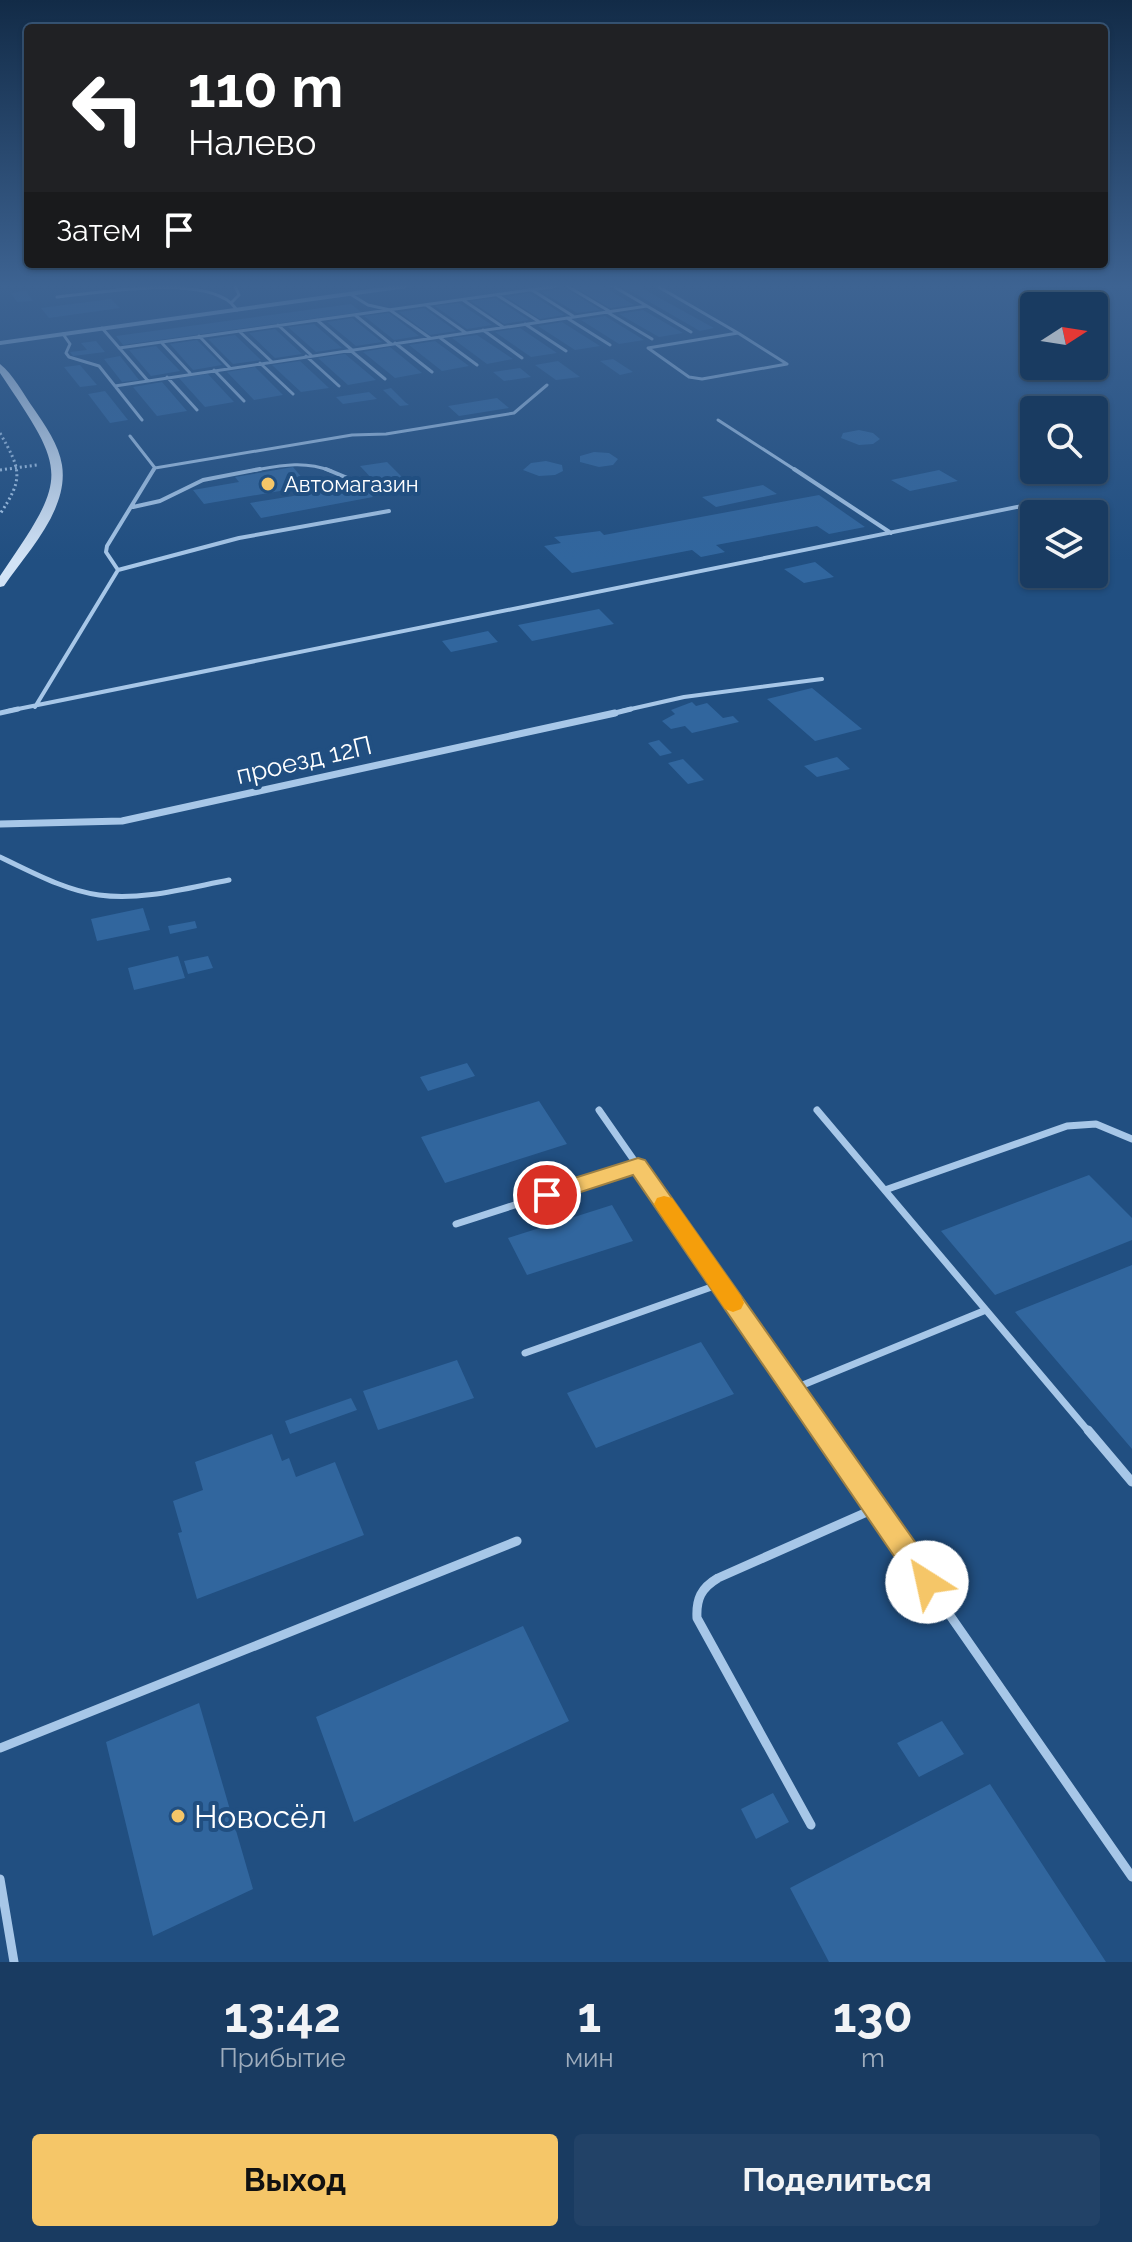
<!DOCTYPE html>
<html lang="ru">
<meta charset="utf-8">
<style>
body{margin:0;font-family:Raleway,sans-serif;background:#224267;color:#f1f3f6;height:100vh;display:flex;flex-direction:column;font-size:30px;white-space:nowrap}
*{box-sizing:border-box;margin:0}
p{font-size:26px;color:#9fadbd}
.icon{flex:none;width:44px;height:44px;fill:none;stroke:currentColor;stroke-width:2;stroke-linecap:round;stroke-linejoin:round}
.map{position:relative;height:1962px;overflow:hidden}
.sheet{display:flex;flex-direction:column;background:#193b61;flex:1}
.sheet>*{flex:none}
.hud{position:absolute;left:24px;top:24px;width:1084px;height:244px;border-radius:8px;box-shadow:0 2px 6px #0004,0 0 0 2px #375576;background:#202124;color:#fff;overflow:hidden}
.needle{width:52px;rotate:78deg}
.fabs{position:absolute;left:1020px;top:292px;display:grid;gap:16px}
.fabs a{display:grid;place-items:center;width:88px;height:88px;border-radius:8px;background:#193b61;box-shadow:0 2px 6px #0004,0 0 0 2px #375576;font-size:40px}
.pin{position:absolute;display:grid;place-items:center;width:68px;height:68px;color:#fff;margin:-34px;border:4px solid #fff;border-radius:50%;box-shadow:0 2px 8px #0007}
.me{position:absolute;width:88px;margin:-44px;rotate:325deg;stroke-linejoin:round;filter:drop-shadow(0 0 6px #0008)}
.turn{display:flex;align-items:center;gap:28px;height:168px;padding:0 32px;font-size:36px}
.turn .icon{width:104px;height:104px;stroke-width:2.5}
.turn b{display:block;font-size:56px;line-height:68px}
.then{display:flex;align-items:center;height:76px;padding:0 32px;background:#0003;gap:16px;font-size:30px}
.eta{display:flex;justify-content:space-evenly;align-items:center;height:136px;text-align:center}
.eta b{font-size:48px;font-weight:700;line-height:56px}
.cta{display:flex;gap:16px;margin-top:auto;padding:16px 32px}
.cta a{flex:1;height:92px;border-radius:8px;background:#f5c668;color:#111;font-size:32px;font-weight:700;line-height:92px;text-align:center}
.cta a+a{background:#224267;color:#f1f3f6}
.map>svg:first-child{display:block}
.building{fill:#31669e}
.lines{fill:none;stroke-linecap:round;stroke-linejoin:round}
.path{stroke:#a7c7e8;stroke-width:3;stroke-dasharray:2 3;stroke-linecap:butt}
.lane-far4{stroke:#a7c7e8;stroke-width:3}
.lane-far3{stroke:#a7c7e8;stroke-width:4}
.lane-far2{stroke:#a7c7e8;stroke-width:5}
.lane-far1{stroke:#a7c7e8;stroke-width:7}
.lane{stroke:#a7c7e8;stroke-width:9}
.street-far1{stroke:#a7c7e8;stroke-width:4}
.street{stroke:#a7c7e8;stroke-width:7}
.secondary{fill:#d2e3f6;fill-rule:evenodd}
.route{fill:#f5c668;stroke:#9f8144;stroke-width:2}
.slow{fill:#f59e0b}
.poi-dot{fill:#f5c668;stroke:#214f81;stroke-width:3}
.labels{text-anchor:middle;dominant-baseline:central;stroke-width:8;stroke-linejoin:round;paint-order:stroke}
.far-poi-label{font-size:22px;fill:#fff;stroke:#214f81;text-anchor:start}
.street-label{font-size:26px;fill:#fff;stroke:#214f81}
.near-poi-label{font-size:32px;fill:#fff;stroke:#214f81;text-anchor:start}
</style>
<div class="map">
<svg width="1132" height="1962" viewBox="0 0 1132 1962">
<rect width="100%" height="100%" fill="#214f81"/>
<path class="building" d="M 602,286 L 634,305 L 610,308 L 574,287 Z
M 622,286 L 638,286 L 714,328 L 700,331 Z
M 565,288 L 600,310 L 577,313 L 542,292 Z
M 26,291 L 33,301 L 17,302 L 11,293 Z
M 529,293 L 564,315 L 540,319 L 506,297 Z
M 495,298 L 529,320 L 504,324 L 471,301 Z
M 111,299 L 120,308 L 49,318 L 41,308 Z
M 459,303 L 492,325 L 467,329 L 435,306 Z
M 351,304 L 361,312 L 123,345 L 116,336 Z
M 424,308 L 456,331 L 430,335 L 399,312 Z
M 643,310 L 683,333 L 659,337 L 619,314 Z
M 389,313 L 419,336 L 394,340 L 364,316 Z
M 605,316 L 644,340 L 619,344 L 581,320 Z
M 352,318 L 382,342 L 356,346 L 327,322 Z
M 562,322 L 600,346 L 575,350 L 538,326 Z
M 314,324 L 342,348 L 316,352 L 288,327 Z
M 520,328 L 557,353 L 531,357 L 495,332 Z
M 275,329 L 302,354 L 275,358 L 249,333 Z
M 235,335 L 261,360 L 233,364 L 208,339 Z
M 477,335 L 513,359 L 487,364 L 452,338 Z
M 197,340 L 222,365 L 193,370 L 170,344 Z
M 96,341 L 105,352 L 73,356 L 70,352 L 87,350 L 81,343 Z
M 435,341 L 469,366 L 442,371 L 409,345 Z
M 156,346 L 180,371 L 151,376 L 129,350 Z
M 390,347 L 422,373 L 395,378 L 363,352 Z
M 345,354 L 376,380 L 348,385 L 318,358 Z
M 120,356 L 139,380 L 122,382 L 104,359 Z
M 613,359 L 633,372 L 620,375 L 600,361 Z
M 300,361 L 329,388 L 301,392 L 272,365 Z
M 558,361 L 580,377 L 556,380 L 535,365 Z
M 80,365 L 97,385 L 80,387 L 64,367 Z
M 255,367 L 283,395 L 254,400 L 227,372 Z
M 520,368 L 531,377 L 504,381 L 493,372 Z
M 208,374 L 234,402 L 205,407 L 179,378 Z
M 162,382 L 187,411 L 157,416 L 133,387 Z
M 391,388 L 405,402 L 409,405 L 400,406 L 383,390 Z
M 105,391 L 128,420 L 110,423 L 88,394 Z
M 369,392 L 377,399 L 343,404 L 336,397 Z
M 497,398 L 509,408 L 459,416 L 448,406 Z
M 859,430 L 873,433 L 880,439 L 873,444 L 859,445 L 841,438 L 843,433 Z
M 594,452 L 609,453 L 618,459 L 613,465 L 599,467 L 580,462 L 580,456 Z
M 546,461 L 562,465 L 563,471 L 555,475 L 539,476 L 523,470 L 531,463 Z
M 387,462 L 402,477 L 375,482 L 360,466 Z
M 293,467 L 309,486 L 204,504 L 193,490 L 239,482 L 235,477 Z
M 939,470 L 958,481 L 910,491 L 891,480 Z
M 362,485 L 373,497 L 261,518 L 250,503 Z
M 763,485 L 777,494 L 716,507 L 702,497 Z
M 819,495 L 865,527 L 829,534 L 817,526 L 716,545 L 725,552 L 721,553 L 701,557 L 692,550 L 572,573 L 544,546 L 561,543 L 554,537 L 600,531 L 604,535 Z
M 815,562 L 834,577 L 804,583 L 784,569 Z
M 599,609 L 614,624 L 532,641 L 518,625 Z
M 488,631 L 498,642 L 451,652 L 442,641 Z
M 812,688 L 862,729 L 815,741 L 767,699 Z
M 692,702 L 696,706 L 707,703 L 723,718 L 733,716 L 739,722 L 692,733 L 685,726 L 671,729 L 662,721 L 675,714 L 671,710 Z
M 659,740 L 672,753 L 660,756 L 648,743 Z
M 837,757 L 850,769 L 817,777 L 804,766 Z
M 683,759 L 704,780 L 688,784 L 668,763 Z
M 143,908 L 150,930 L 97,941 L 91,919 Z
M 195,921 L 197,928 L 170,934 L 168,926 Z
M 178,956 L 185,978 L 134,990 L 128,968 Z
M 208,956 L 213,968 L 188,974 L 184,961 Z
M 467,1063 L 475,1076 L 428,1091 L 420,1077 Z
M 539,1101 L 567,1144 L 445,1183 L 421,1137 Z
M 1089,1175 L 1132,1218 L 1132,1240 L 995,1295 L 941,1231 Z
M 612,1205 L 633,1241 L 527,1275 L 508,1238 Z
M 1132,1265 L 1132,1449 L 1015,1312 Z
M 701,1342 L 734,1394 L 596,1448 L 567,1393 Z
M 457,1360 L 474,1398 L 378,1430 L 363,1391 Z
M 351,1398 L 357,1410 L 290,1434 L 285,1421 Z
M 272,1434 L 282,1461 L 289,1458 L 296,1477 L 335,1462 L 364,1535 L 197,1599 L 178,1533 L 182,1532 L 173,1501 L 203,1490 L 195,1462 Z
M 523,1626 L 569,1721 L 354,1822 L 316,1717 Z
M 199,1703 L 253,1889 L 153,1936 L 106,1742 Z
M 942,1721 L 964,1754 L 919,1777 L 897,1743 Z
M 990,1784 L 1106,1962 L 829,1962 L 790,1888 Z
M 773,1793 L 789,1822 L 756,1839 L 741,1809 Z"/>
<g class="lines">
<path class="path" d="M 0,433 C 21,470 24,478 0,514
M 0,470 L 37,465"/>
<path class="lane-far4" d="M 235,286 L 239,295 L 231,303 L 237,310
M 567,286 L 609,311
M 613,286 L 691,332
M 657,286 L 738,333
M 532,290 L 573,316
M 350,294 L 368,305 L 390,310 L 430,338
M 497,295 L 538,321
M 57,297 C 101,293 197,275 231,303
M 463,300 L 503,327
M 426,305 L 466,333
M 607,312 L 652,339
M 355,315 L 391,344
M 567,318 L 610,345
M 317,320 L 352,350
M 525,324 L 566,351
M 278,325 L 311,355
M 102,328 L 148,381
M 483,330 L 522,358
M 239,331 L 271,361
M 738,333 L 787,364 L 702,379 L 689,377 L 648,348 Z
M 63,334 L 70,344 L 66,353 L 69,357 L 99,366 L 142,420
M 199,336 L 230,368
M 439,337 L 477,365
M 161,342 L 190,373
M 395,343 L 432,372
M 119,348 L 558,286
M 350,350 L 385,379
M 306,356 L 339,386
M 260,363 L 293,394
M 214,370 L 244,401
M 167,377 L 197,410
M 115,386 L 647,306
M 718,420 L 797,471
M 130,436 L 155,468
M 153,471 L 155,468 L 352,435 L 386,434 L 514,413 L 547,385
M 249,471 C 279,466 303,460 331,471"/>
<path class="lane-far3" d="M 326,469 L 357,482
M 794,469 L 891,533
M 133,507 L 160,501 L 203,480 L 260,469
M 118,570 L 106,552 L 107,546 L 154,469
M 35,707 L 118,570 L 239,538 L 389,511
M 8,711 L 1027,505
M 622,711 L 684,697 L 822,679"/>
<path class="lane-far2" d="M 0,713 L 18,709
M 615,713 L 631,709
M 0,857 C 32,872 64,890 99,895 C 142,901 187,888 229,880"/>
<path class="lane-far1" d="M 599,1110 L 823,1432
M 817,1110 L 1089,1432
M 885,1190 L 1067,1126 L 1096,1124 L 1132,1139
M 456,1224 L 638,1165
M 525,1353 L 720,1284
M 793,1389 L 986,1310"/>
<path class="lane" d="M 821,1430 L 1132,1877
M 1088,1430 L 1132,1482
M 0,1748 L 517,1541
M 811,1825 L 697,1618 C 696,1599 701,1588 718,1578 L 876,1508
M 0,1879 L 14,1962"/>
<path class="street-far1" d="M 0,343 L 406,286"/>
<path class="street" d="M 0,824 L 122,821 L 615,713"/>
<path class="secondary" d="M 0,364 C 13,374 24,395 34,409 C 45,425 59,445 62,465 C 69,510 27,552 4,586 L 0,587 L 0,576 C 69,475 68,474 0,373 Z"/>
</g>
<linearGradient id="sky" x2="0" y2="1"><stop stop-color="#122b47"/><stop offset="0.51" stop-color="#3d6392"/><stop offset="1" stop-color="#3d6392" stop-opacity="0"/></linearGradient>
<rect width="1132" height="561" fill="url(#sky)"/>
<path class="route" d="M 638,1158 L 645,1160 L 937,1573 L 941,1582 L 937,1591 L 927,1594 L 918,1591 L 633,1175 L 547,1203 L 539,1200 L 536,1195 L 539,1189 Z"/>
<path class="slow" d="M 664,1196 L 672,1198 L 741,1296 L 744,1303 L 741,1309 L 733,1312 L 725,1309 L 657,1209 L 654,1204 L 657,1198 Z"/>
<g class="poi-dot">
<circle cx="268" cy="484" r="8"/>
<circle cx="178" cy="1816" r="8"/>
</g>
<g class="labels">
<g class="far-poi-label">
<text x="284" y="484">Автомагазин</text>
</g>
<g class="street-label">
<text transform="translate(304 760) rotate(-13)">проезд 12П</text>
</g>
<g class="near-poi-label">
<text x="194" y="1816">Новосёл</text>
</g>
</g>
</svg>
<div class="fabs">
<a><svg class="needle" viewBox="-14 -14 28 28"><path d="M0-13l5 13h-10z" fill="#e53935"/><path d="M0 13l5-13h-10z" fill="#9fadbd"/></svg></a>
<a><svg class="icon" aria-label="search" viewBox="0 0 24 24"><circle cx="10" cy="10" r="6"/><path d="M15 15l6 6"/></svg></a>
<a><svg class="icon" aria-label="layers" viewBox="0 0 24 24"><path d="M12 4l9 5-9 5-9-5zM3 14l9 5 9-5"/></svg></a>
</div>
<div class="pin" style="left:547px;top:1195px;background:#d93025"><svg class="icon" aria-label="arrive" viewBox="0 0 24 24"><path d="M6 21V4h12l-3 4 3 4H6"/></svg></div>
<svg class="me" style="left:927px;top:1582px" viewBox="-20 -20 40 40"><circle r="19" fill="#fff"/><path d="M0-13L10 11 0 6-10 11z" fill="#f5c668"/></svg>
<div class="hud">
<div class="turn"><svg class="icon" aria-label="left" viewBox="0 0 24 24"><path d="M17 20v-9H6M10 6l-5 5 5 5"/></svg><div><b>110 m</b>Налево</div></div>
<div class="then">Затем<svg class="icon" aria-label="arrive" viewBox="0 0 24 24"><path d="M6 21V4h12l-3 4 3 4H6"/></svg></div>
</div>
</div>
<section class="sheet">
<div class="eta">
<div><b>13:42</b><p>Прибытие</p></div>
<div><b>1</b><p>мин</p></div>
<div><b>130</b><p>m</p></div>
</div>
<div class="cta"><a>Выход</a><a>Поделиться</a></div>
</section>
